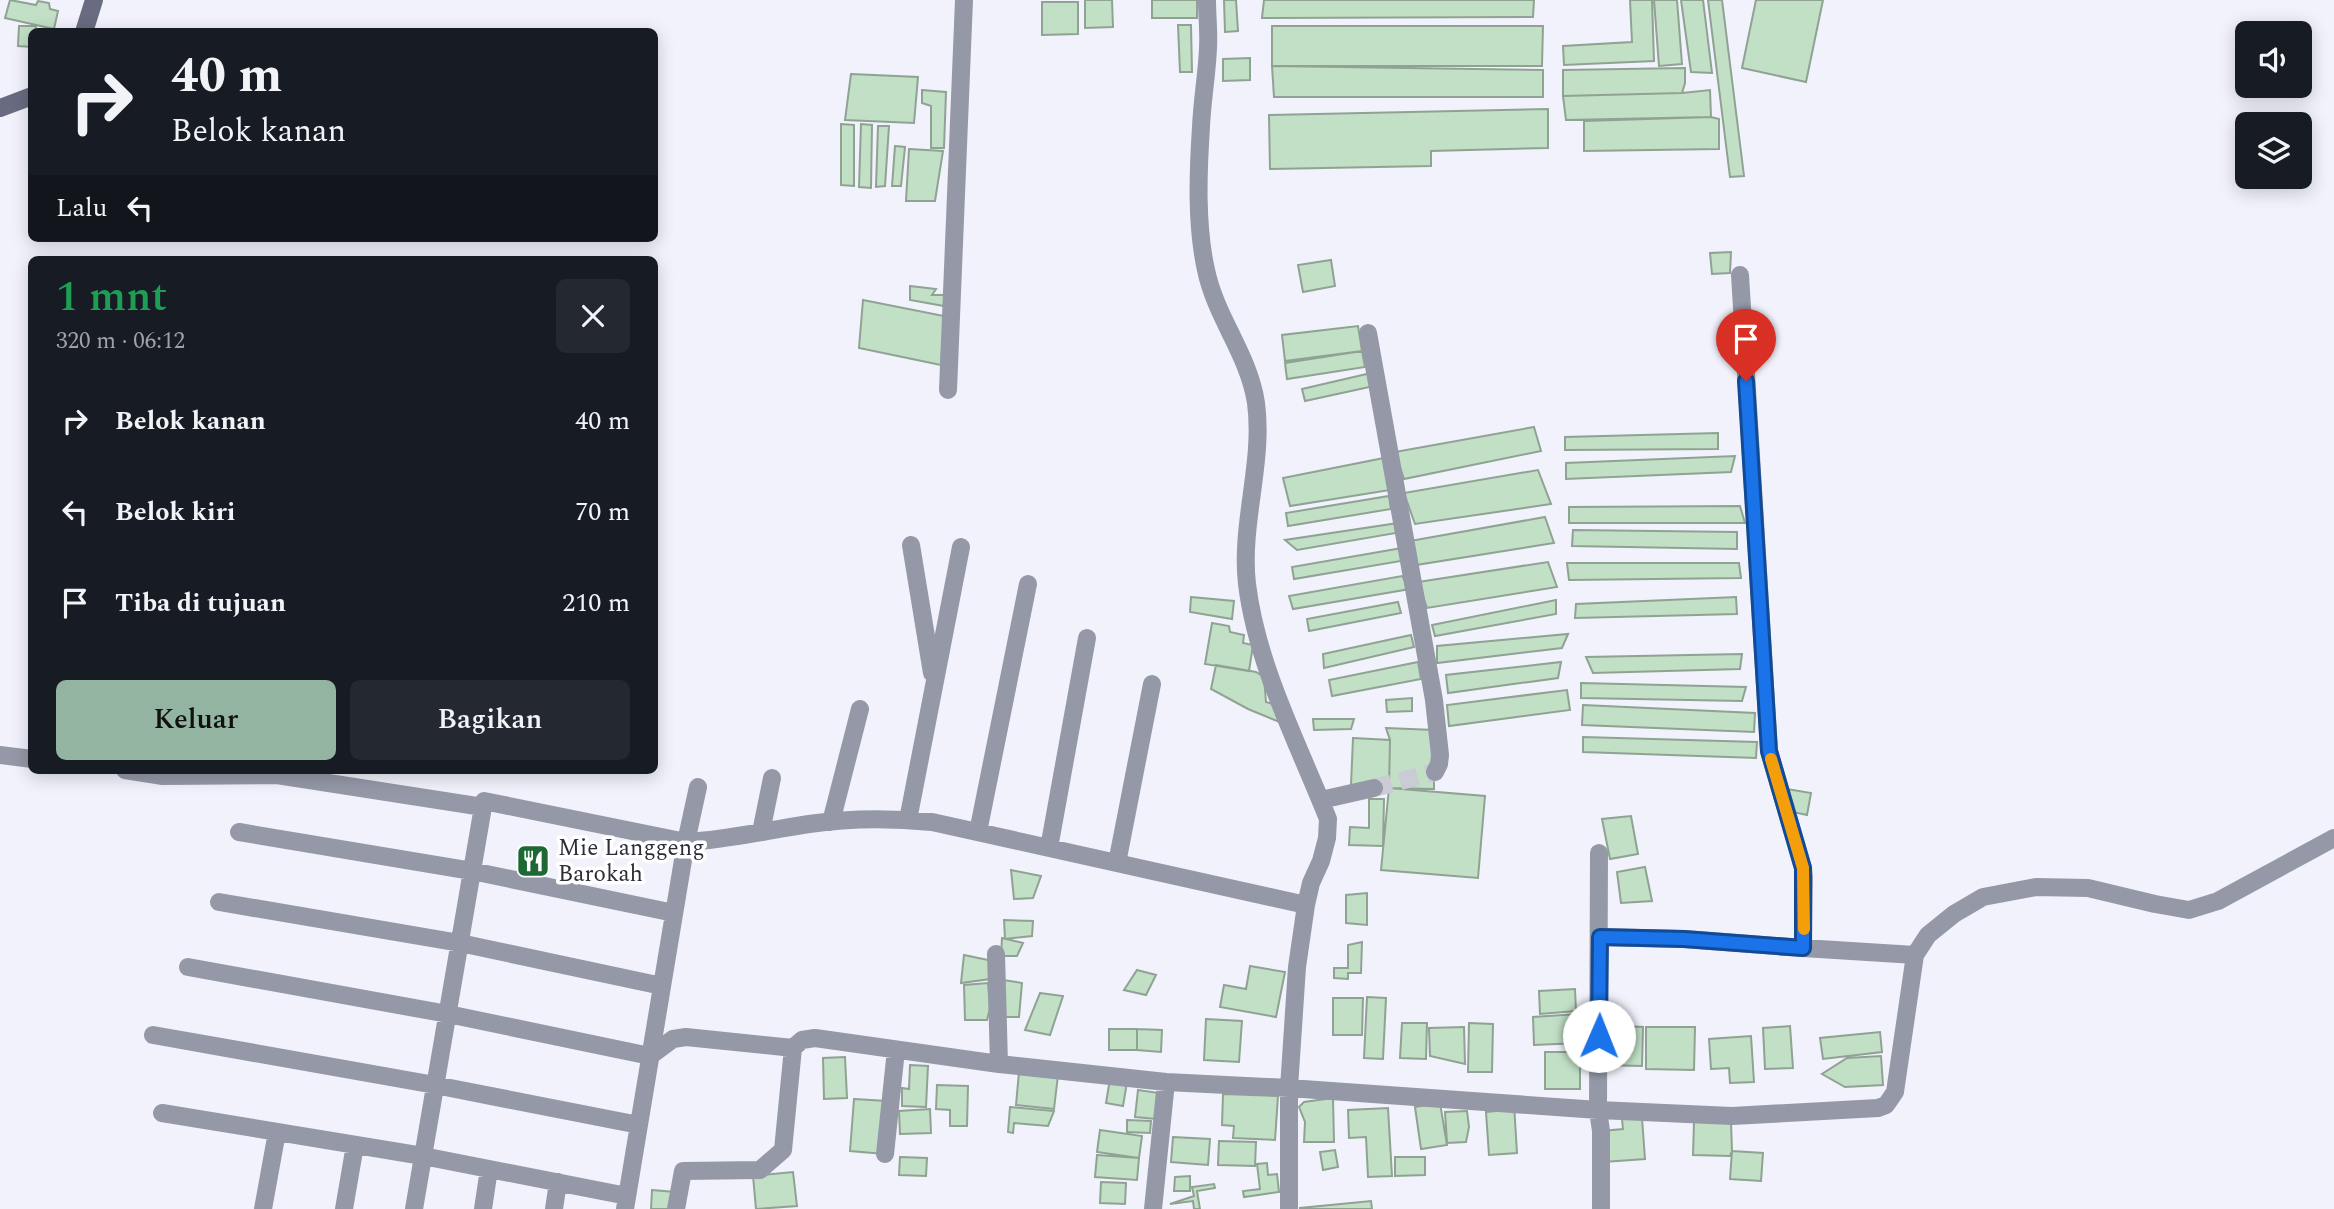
<!DOCTYPE html>
<html lang="id">
<meta charset="utf-8">
<style>
body{margin:0;font-family:Spectral,serif;background:#242831;color:#f1f3f6;height:100vh;display:flex;flex-direction:column;font-size:26px;white-space:nowrap}
*{box-sizing:border-box;margin:0}
p{font-size:23px;color:#9ea1a6}
.icon{flex:none;width:38px;height:38px;fill:none;stroke:currentColor;stroke-width:2;stroke-linecap:round;stroke-linejoin:round}
.map{position:relative;flex:1;overflow:hidden}
.drawer{position:absolute;left:28px;top:256px;width:630px;height:518px;display:flex;flex-direction:column;background:#171b24;border-radius:10px;box-shadow:0 4px 18px #0003}
.drawer>*{flex:none}
.guide{position:absolute;left:28px;top:28px;width:630px;height:214px;border-radius:10px;box-shadow:0 4px 18px #0003;background:#171b24;color:#f1f3f6;overflow:hidden}
.controls{position:absolute;left:2235px;top:21px;display:grid;gap:14px}
.controls a{display:grid;place-items:center;width:77px;height:77px;border-radius:10px;background:#171b24;box-shadow:0 4px 18px #0003;font-size:35px}
.pin{position:absolute;display:grid;place-items:center;width:60px;height:60px;color:#fff;margin:-72px -30px;border-radius:50% 50% 50% 0;rotate:-45deg;box-shadow:0 0 7px #0007}
.pin .icon{rotate:45deg}
.me{position:absolute;width:77px;margin:-38px;rotate:1deg;stroke-linejoin:round;filter:drop-shadow(0 0 5px #0008)}
.turn{display:flex;align-items:center;gap:24px;height:147px;padding:0 28px;font-size:32px}
.turn .icon{width:91px;height:91px;stroke-width:2.5}
.turn b{display:block;font-size:49px;line-height:60px}
.then{display:flex;align-items:center;height:66px;padding:0 28px;background:#0003;gap:14px;font-size:26px}
.round{display:grid;place-items:center;flex:none;width:74px;height:74px;border-radius:10px;background:#242831}
.head{display:flex;align-items:center;justify-content:space-between;height:119px;padding:0 28px}
h1{font-size:42px;font-weight:600;line-height:52px;color:#1e9e55}
.cta{display:flex;gap:14px;margin-top:auto;padding:14px 28px}
.cta a{flex:1;height:80px;border-radius:10px;background:#92b4a0;color:#111;font-size:28px;font-weight:600;line-height:80px;text-align:center}
.cta a+a{background:#242831;color:#f1f3f6}
ul{padding:0;list-style:none}
li{display:flex;align-items:center;gap:21px;height:91px;padding:0 28px}
li div{flex:1}
li b{display:block;font-size:26px}
li em{font-style:normal}
.map>svg:first-child{display:block}
.building{fill:#c1e0c6;stroke:#90a293;stroke-width:2}
.lines{fill:none;stroke-linecap:round;stroke-linejoin:round}
.street-tunnel{stroke:#cacbd4;stroke-width:18;stroke-dasharray:18 9;stroke-linecap:butt}
.street{stroke:#9598a7;stroke-width:18}
.secondary{stroke:#696c81;stroke-width:18}
.route-casing{stroke:#114b97;stroke-width:18}
.route{stroke:#1a73e8;stroke-width:12}
.slow{stroke:#f59e0b;stroke-width:12}
.labels{text-anchor:middle;dominant-baseline:central;stroke-width:7;stroke-linejoin:round;paint-order:stroke}
.poi-label{font-size:23px;fill:#2c2d36;stroke:#fff;text-anchor:start}
</style>
<div class="map">
<svg width="2334" height="1209" viewBox="0 0 2334 1209">
<rect width="100%" height="100%" fill="#f1f2fb"/>
<path class="building" d="M 10,0 L 36,5 L 38,1 L 49,3 L 50,9 L 58,11 L 54,29 L 5,18 Z
M 1085,0 L 1112,0 L 1113,27 L 1085,28 Z
M 1152,0 L 1197,0 L 1197,18 L 1152,18 Z
M 1224,0 L 1236,0 L 1238,31 L 1225,32 Z
M 1264,0 L 1534,0 L 1533,17 L 1262,18 Z
M 1630,0 L 1652,0 L 1654,61 L 1564,65 L 1563,46 L 1632,42 Z
M 1654,0 L 1677,0 L 1682,64 L 1659,66 Z
M 1681,0 L 1703,0 L 1712,73 L 1691,72 Z
M 1708,0 L 1722,0 L 1744,176 L 1730,177 Z
M 1756,0 L 1823,0 L 1806,82 L 1742,68 Z
M 1042,2 L 1078,2 L 1078,34 L 1042,35 Z
M 1178,25 L 1191,25 L 1192,72 L 1180,72 Z
M 19,26 L 36,26 L 35,32 L 32,32 L 32,47 L 18,46 Z
M 1272,26 L 1543,26 L 1542,66 L 1272,66 Z
M 1250,58 L 1250,80 L 1223,81 L 1223,59 Z
M 1272,66 L 1543,70 L 1543,97 L 1274,97 Z
M 1685,68 L 1685,83 L 1682,93 L 1563,96 L 1563,70 Z
M 851,74 L 918,77 L 914,123 L 845,120 Z
M 922,90 L 946,92 L 944,148 L 931,148 L 931,106 L 922,103 Z
M 1710,90 L 1711,117 L 1566,120 L 1563,96 L 1682,93 Z
M 1548,109 L 1548,148 L 1431,151 L 1431,166 L 1270,169 L 1269,115 Z
M 1711,117 L 1719,119 L 1719,149 L 1584,151 L 1584,121 Z
M 841,124 L 854,125 L 854,186 L 841,185 Z
M 861,124 L 872,125 L 871,188 L 859,187 Z
M 878,126 L 889,126 L 885,186 L 876,187 Z
M 895,146 L 905,147 L 901,186 L 892,186 Z
M 909,149 L 943,151 L 935,201 L 906,201 Z
M 1731,252 L 1730,273 L 1712,274 L 1710,253 Z
M 1331,260 L 1335,286 L 1303,292 L 1298,265 Z
M 910,286 L 936,289 L 932,295 L 945,295 L 944,306 L 910,300 Z
M 863,300 L 944,316 L 941,365 L 859,348 Z
M 1358,326 L 1362,351 L 1285,361 L 1282,335 Z
M 1362,351 L 1365,367 L 1287,379 L 1285,363 Z
M 1371,373 L 1374,386 L 1305,401 L 1302,389 Z
M 1534,427 L 1541,451 L 1404,479 L 1395,452 Z
M 1718,433 L 1718,449 L 1565,450 L 1565,437 Z
M 1735,456 L 1731,472 L 1566,479 L 1566,463 Z
M 1384,458 L 1390,490 L 1290,506 L 1283,478 Z
M 1538,470 L 1551,504 L 1415,524 L 1404,493 Z
M 1389,496 L 1391,509 L 1288,526 L 1286,513 Z
M 1740,506 L 1745,523 L 1569,523 L 1569,507 Z
M 1545,517 L 1554,543 L 1416,565 L 1410,541 Z
M 1398,523 L 1396,533 L 1297,550 L 1285,540 Z
M 1573,530 L 1737,532 L 1737,549 L 1572,546 Z
M 1402,548 L 1401,561 L 1294,579 L 1292,567 Z
M 1548,562 L 1557,587 L 1427,608 L 1418,582 Z
M 1567,563 L 1739,563 L 1741,578 L 1569,580 Z
M 1402,576 L 1410,589 L 1293,609 L 1289,596 Z
M 1191,597 L 1234,601 L 1232,619 L 1190,612 Z
M 1736,597 L 1737,614 L 1575,618 L 1576,604 Z
M 1556,600 L 1556,614 L 1435,636 L 1432,625 Z
M 1398,602 L 1401,613 L 1309,631 L 1307,619 Z
M 1212,623 L 1229,626 L 1230,632 L 1244,635 L 1243,643 L 1253,645 L 1249,671 L 1205,664 Z
M 1568,634 L 1562,648 L 1437,663 L 1437,646 Z
M 1411,635 L 1414,647 L 1324,668 L 1323,654 Z
M 1742,654 L 1740,669 L 1593,673 L 1586,657 Z
M 1418,662 L 1421,679 L 1332,696 L 1329,680 Z
M 1561,662 L 1558,678 L 1448,693 L 1446,675 Z
M 1216,665 L 1256,672 L 1264,677 L 1266,702 L 1280,706 L 1282,723 L 1248,709 L 1211,689 Z
M 1581,683 L 1746,687 L 1742,701 L 1581,698 Z
M 1567,690 L 1570,710 L 1449,726 L 1447,705 Z
M 1412,698 L 1412,711 L 1387,712 L 1386,700 Z
M 1583,705 L 1755,713 L 1754,732 L 1582,725 Z
M 1313,719 L 1354,719 L 1351,729 L 1314,730 Z
M 1386,728 L 1434,730 L 1434,789 L 1389,788 L 1390,740 Z
M 1583,737 L 1757,742 L 1756,758 L 1583,752 Z
M 1353,738 L 1390,740 L 1389,788 L 1351,785 Z
M 1389,788 L 1485,796 L 1478,878 L 1381,870 Z
M 1781,788 L 1811,793 L 1807,815 L 1788,811 Z
M 1369,799 L 1384,799 L 1383,846 L 1349,845 L 1350,827 L 1369,828 Z
M 1631,816 L 1638,854 L 1610,859 L 1602,819 Z
M 1645,867 L 1652,901 L 1621,903 L 1617,872 Z
M 1011,870 L 1041,876 L 1033,898 L 1014,899 Z
M 1367,893 L 1367,925 L 1346,923 L 1346,895 Z
M 1004,920 L 1033,921 L 1032,936 L 1005,939 Z
M 1002,938 L 1023,943 L 1017,956 L 1001,956 Z
M 1362,942 L 1361,973 L 1348,973 L 1348,979 L 1334,978 L 1334,968 L 1348,968 L 1348,945 Z
M 964,955 L 993,961 L 990,979 L 961,983 Z
M 1250,966 L 1285,972 L 1276,1017 L 1220,1007 L 1224,985 L 1246,989 Z
M 1137,970 L 1156,975 L 1146,995 L 1124,990 Z
M 997,979 L 1022,983 L 1019,1017 L 997,1017 Z
M 988,983 L 990,1008 L 987,1020 L 965,1020 L 964,985 Z
M 1575,989 L 1576,1011 L 1540,1014 L 1539,991 Z
M 1040,993 L 1063,996 L 1050,1035 L 1025,1030 Z
M 1367,997 L 1386,998 L 1383,1059 L 1364,1058 Z
M 1333,998 L 1363,998 L 1362,1035 L 1333,1035 Z
M 1578,1014 L 1580,1043 L 1534,1045 L 1533,1017 Z
M 1206,1019 L 1242,1021 L 1239,1062 L 1204,1060 Z
M 1402,1023 L 1427,1023 L 1426,1059 L 1400,1058 Z
M 1469,1023 L 1493,1024 L 1492,1072 L 1468,1072 Z
M 1603,1025 L 1643,1027 L 1642,1066 L 1602,1065 Z
M 1790,1026 L 1793,1068 L 1765,1069 L 1763,1028 Z
M 1464,1027 L 1465,1064 L 1430,1056 L 1429,1028 Z
M 1646,1027 L 1695,1027 L 1694,1070 L 1646,1069 Z
M 1109,1029 L 1137,1029 L 1137,1050 L 1109,1050 Z
M 1137,1029 L 1162,1030 L 1161,1052 L 1137,1050 Z
M 1880,1032 L 1882,1052 L 1823,1059 L 1820,1038 Z
M 1751,1036 L 1754,1082 L 1730,1083 L 1729,1068 L 1711,1069 L 1709,1039 Z
M 1545,1052 L 1580,1052 L 1580,1089 L 1545,1089 Z
M 1881,1056 L 1883,1085 L 1845,1087 L 1822,1074 L 1847,1058 Z
M 845,1057 L 847,1098 L 824,1099 L 823,1058 Z
M 910,1065 L 928,1066 L 926,1107 L 902,1106 L 902,1088 L 909,1089 Z
M 1019,1072 L 1058,1075 L 1054,1109 L 1016,1105 Z
M 1110,1079 L 1127,1082 L 1123,1106 L 1106,1103 Z
M 937,1085 L 968,1086 L 967,1126 L 950,1126 L 950,1110 L 936,1109 Z
M 1138,1090 L 1159,1093 L 1156,1119 L 1135,1117 Z
M 1223,1094 L 1278,1096 L 1275,1140 L 1233,1138 L 1234,1126 L 1222,1125 Z
M 1333,1098 L 1334,1142 L 1304,1142 L 1305,1122 L 1299,1107 L 1304,1102 Z
M 854,1099 L 887,1101 L 884,1154 L 850,1151 Z
M 1440,1103 L 1447,1145 L 1421,1149 L 1415,1107 Z
M 1514,1104 L 1517,1153 L 1489,1155 L 1486,1112 L 1506,1110 Z
M 1010,1107 L 1054,1111 L 1048,1126 L 1014,1123 L 1013,1133 L 1008,1132 Z
M 1388,1108 L 1392,1176 L 1368,1177 L 1366,1137 L 1349,1138 L 1348,1110 Z
M 930,1109 L 931,1133 L 900,1134 L 899,1111 Z
M 1467,1111 L 1469,1127 L 1466,1142 L 1447,1143 L 1445,1112 Z
M 1642,1118 L 1645,1159 L 1604,1162 L 1602,1131 L 1623,1129 L 1622,1119 Z
M 1127,1120 L 1151,1121 L 1150,1133 L 1127,1132 Z
M 1694,1121 L 1731,1122 L 1732,1151 L 1730,1156 L 1693,1155 Z
M 1100,1130 L 1142,1136 L 1139,1158 L 1097,1152 Z
M 1173,1137 L 1210,1139 L 1208,1165 L 1171,1162 Z
M 1219,1141 L 1256,1142 L 1255,1166 L 1218,1165 Z
M 1335,1150 L 1338,1167 L 1323,1170 L 1320,1152 Z
M 1732,1151 L 1763,1153 L 1761,1181 L 1730,1179 Z
M 1097,1155 L 1139,1158 L 1137,1180 L 1095,1177 Z
M 900,1157 L 927,1158 L 926,1176 L 899,1175 Z
M 1395,1157 L 1425,1157 L 1425,1175 L 1395,1176 Z
M 1267,1163 L 1268,1175 L 1277,1174 L 1279,1192 L 1244,1197 L 1243,1191 L 1260,1189 L 1257,1164 Z
M 793,1172 L 797,1206 L 756,1209 L 753,1176 Z
M 1190,1176 L 1190,1191 L 1174,1191 L 1175,1177 Z
M 1101,1182 L 1126,1183 L 1125,1204 L 1100,1203 Z
M 1214,1184 L 1215,1188 L 1197,1191 L 1200,1209 L 1194,1209 L 1193,1201 L 1170,1204 L 1194,1196 L 1192,1187 Z
M 652,1190 L 675,1192 L 674,1209 L 651,1209 Z
M 1371,1201 L 1372,1209 L 1300,1209 L 1300,1208 Z"/>
<g class="lines">
<path class="street-tunnel" d="M 1374,788 L 1435,772"/>
<path class="street" d="M 1207,0 C 1207,16 1209,32 1208,48 C 1207,74 1202,101 1201,127 C 1198,173 1196,225 1206,270 C 1216,318 1249,355 1256,403 C 1264,463 1240,524 1247,584 C 1257,666 1298,743 1328,819 L 1327,838 L 1321,861 L 1311,883 L 1306,905 L 1297,967 L 1289,1088 L 1289,1209
M 1368,333 L 1434,700 L 1440,755 L 1439,764 L 1435,772
M 948,390 L 964,0
M 911,545 L 932,673
M 0,755 L 32,759
M 125,770 L 163,776 L 277,775 L 483,807
M 1321,800 L 1374,788
M 908,820 L 961,547
M 831,822 L 860,709
M 239,832 L 472,871 L 674,913
M 761,832 L 772,778
M 978,832 L 1028,584
M 1049,848 L 1087,638
M 1599,853 L 1598,1110 L 1601,1131 L 1601,1209
M 1117,863 L 1152,684
M 219,902 L 460,943 L 662,986
M 1600,937 L 1684,939 L 1803,948 L 1804,878 L 1803,868 L 1769,751 L 1740,275
M 1803,948 L 1915,955
M 996,954 L 999,1064
M 188,967 L 448,1014 L 650,1056 L 673,1039 L 686,1037 L 793,1048
M 153,1035 L 435,1085 L 639,1125
M 162,1113 L 423,1156 L 627,1196
M 885,1154 L 896,1050
M 263,1209 L 277,1132
M 344,1209 L 355,1145
M 414,1209 L 484,801 L 686,842 C 728,840 768,830 809,824 C 850,818 891,818 932,822 L 1306,905
M 483,1209 L 489,1169
M 554,1209 L 558,1182
M 625,1209 L 686,842 L 698,787
M 676,1209 L 683,1171 L 760,1170 L 783,1150 L 793,1048 L 802,1040 L 815,1038 L 999,1064 L 1166,1082 L 1289,1088 L 1598,1110 L 1732,1116 L 1878,1108 L 1886,1105 L 1895,1092 L 1915,955 L 1928,935 L 1954,914 L 1983,897 L 2036,887 L 2088,888 L 2155,904 L 2189,910 L 2218,901 L 2334,838
M 1153,1209 L 1166,1082"/>
<path class="secondary" d="M 84,32 L 94,0
M 0,108 L 32,96"/>
</g>
<g class="lines">
<defs>
<path id="route" d="M 1599,1036 L 1600,937 L 1684,939 L 1803,948 L 1803,868 L 1769,751 L 1746,381"/>
</defs>
<use href="#route" class="route-casing"/>
<use href="#route" class="route"/>
<path class="slow" d="M 1771,759 L 1803,868 L 1804,929"/>
</g>
<defs>
<symbol id="restaurant-square" viewBox="-11 -11 22 22"><rect x="-9" y="-9" width="18" height="18" rx="4" fill="#1e6836" stroke="#fff"/><path d="M-5-6h1v4h1v-4h1v4h1v-4h1v5L-1.5 .5V6h-2V.5L-5-1ZM5-6V6H3V1.5H1.5Q1.5-4 5-6Z" fill="#fff"/></symbol>
</defs>
<g fill-rule="evenodd">
<use href="#restaurant-square" x="514" y="842" width="38" height="38"/>
</g>
<g class="labels">
<g class="poi-label">
<text x="558" y="848">Mie Langgeng<tspan x="558" dy="26">Barokah</tspan></text>
</g>
</g>
</svg>
<div class="controls">
<a><svg class="icon" aria-label="sound" viewBox="0 0 24 24"><path d="M4 9h4l5-4v14l-5-4H4zM17 9q2 3 0 6"/></svg></a>
<a><svg class="icon" aria-label="layers" viewBox="0 0 24 24"><path d="M12 4l9 5-9 5-9-5zM3 14l9 5 9-5"/></svg></a>
</div>
<div class="pin" style="left:1746px;top:381px;background:#d93025"><svg class="icon" aria-label="arrive" viewBox="0 0 24 24"><path d="M6 21V4h12l-3 4 3 4H6"/></svg></div>
<svg class="me" style="left:1599px;top:1036px" viewBox="-20 -20 40 40"><circle r="19" fill="#fff"/><path d="M0-13L10 11 0 6-10 11z" fill="#1a73e8"/></svg>
<div class="guide">
<div class="turn"><svg class="icon" aria-label="right" viewBox="0 0 24 24"><path d="M7 20v-9h11M14 6l5 5-5 5"/></svg><div><b>40 m</b>Belok kanan</div></div>
<div class="then">Lalu<svg class="icon" aria-label="left" viewBox="0 0 24 24"><path d="M17 20v-9H6M10 6l-5 5 5 5"/></svg></div>
</div>
<section class="drawer">
<div class="head"><div><h1>1 mnt</h1><p>320 m · 06:12</p></div><a class="round"><svg class="icon" aria-label="close" viewBox="0 0 24 24"><path d="M6 6l12 12M18 6L6 18"/></svg></a></div>
<ul>
<li><svg class="icon" aria-label="right" viewBox="0 0 24 24"><path d="M7 20v-9h11M14 6l5 5-5 5"/></svg><div><b>Belok kanan</b></div><em>40 m</em></li>
<li><svg class="icon" aria-label="left" viewBox="0 0 24 24"><path d="M17 20v-9H6M10 6l-5 5 5 5"/></svg><div><b>Belok kiri</b></div><em>70 m</em></li>
<li><svg class="icon" aria-label="arrive" viewBox="0 0 24 24"><path d="M6 21V4h12l-3 4 3 4H6"/></svg><div><b>Tiba di tujuan</b></div><em>210 m</em></li>
</ul>
<div class="cta"><a>Keluar</a><a>Bagikan</a></div>
</section>
</div>
